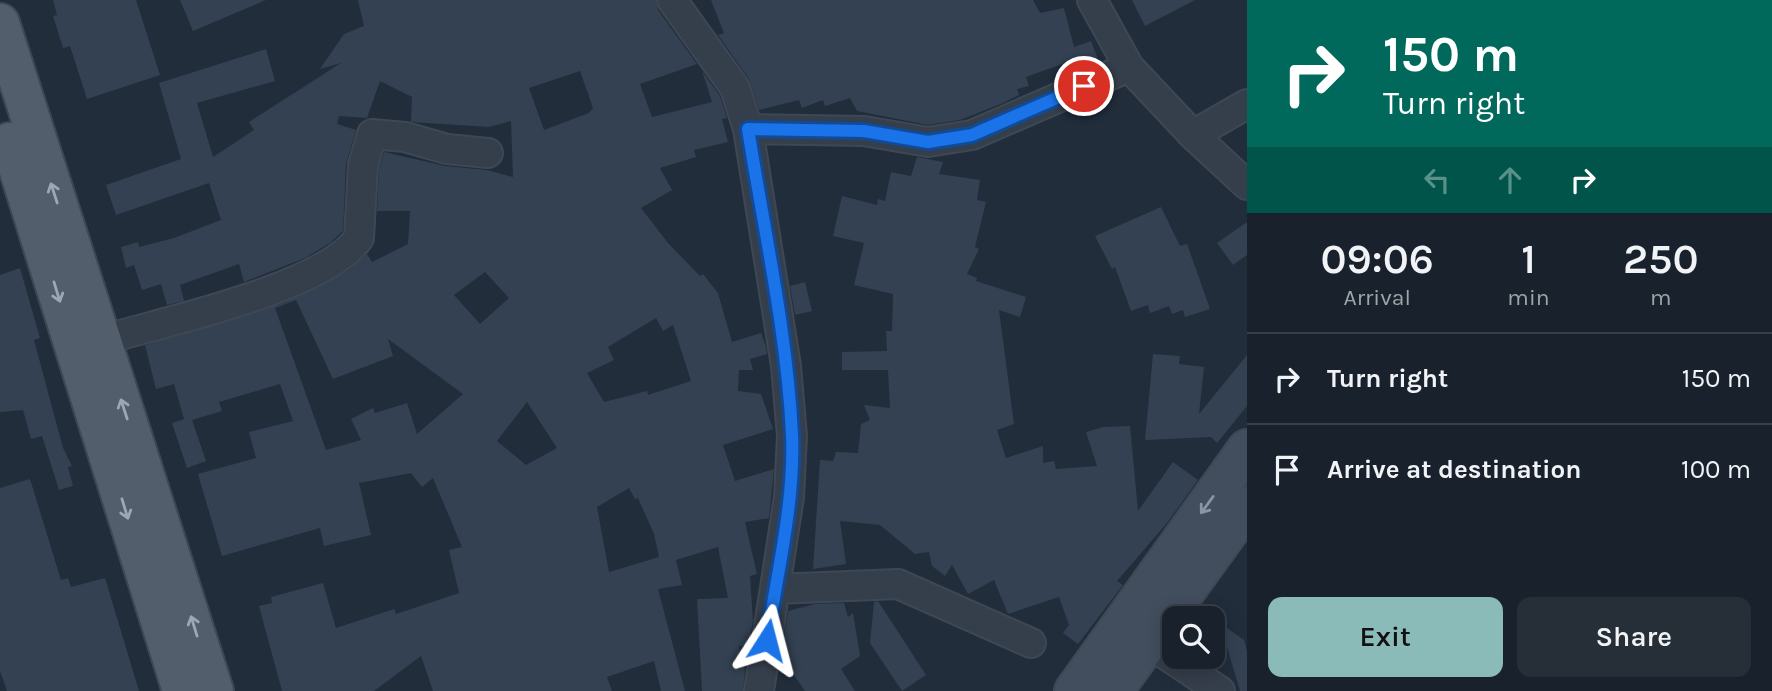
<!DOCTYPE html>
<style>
body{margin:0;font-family:Karla,sans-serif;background:#262f38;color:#f1f3f6;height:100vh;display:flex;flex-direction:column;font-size:26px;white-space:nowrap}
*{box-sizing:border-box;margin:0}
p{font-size:23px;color:#9fa4a9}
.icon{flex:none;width:38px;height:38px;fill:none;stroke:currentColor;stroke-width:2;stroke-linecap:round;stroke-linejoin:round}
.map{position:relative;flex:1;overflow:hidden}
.panel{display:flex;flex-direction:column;background:#19222c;width:525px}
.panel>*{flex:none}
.hud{background:#00695c;color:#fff;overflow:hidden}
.controls{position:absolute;left:1162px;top:606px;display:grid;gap:14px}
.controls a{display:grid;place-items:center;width:63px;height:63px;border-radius:14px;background:#19222c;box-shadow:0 4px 18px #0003,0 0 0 2px #373f48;font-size:35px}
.pin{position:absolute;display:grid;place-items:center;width:60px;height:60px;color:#fff;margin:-30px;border:4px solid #fff;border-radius:50%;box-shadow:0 2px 7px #0007}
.me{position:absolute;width:77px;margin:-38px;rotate:9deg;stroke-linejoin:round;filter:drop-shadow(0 0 5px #0008)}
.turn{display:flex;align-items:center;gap:24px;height:147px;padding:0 21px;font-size:32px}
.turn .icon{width:91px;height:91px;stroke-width:2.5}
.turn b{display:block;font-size:49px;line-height:60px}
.lanes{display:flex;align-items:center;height:66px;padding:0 21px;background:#0003;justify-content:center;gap:35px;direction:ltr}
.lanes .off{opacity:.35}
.eta{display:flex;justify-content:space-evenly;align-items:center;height:119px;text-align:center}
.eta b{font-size:42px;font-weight:600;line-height:49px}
.action{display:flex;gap:14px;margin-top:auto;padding:14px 21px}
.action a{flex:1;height:80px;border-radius:14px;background:#8bbbb9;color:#111;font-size:28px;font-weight:600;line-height:80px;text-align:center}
.action a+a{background:#262f38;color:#f1f3f6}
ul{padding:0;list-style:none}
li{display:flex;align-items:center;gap:21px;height:91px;padding:0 21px;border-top:2px solid #373f48}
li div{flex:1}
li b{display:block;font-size:26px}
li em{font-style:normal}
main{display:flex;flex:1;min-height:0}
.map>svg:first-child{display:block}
.building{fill:#334152;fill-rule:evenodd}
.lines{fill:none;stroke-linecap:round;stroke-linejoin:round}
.street-casing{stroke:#3e4854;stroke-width:32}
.secondary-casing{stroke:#3e4854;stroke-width:42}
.primary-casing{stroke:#3e4854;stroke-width:42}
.street{stroke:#353e4b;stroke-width:28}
.secondary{stroke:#424e5e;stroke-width:38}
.primary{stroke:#525e6b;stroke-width:38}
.oneway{stroke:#9da7b5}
.oneway2{stroke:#8a94a2}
.route-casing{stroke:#114b97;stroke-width:18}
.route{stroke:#1a73e8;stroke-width:12}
</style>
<main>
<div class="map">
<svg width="1247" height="691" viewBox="0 0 1247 691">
<rect width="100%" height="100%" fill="#212d3b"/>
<path class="building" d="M 53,0 L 136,0 L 160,75 L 87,99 L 70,46 L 63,48 L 53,16 L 57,15 Z
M 180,0 L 266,0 L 193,31 Z
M 358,0 L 656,0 L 658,10 L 697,64 L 640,84 L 652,117 L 712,102 L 702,71 L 720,96 L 727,118 L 722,119 L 728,142 L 694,150 L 696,157 L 660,168 L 672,190 L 641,208 L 668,243 L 700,276 L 703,274 L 718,293 L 732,342 L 761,333 L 766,347 L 767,354 L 750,359 L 753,370 L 739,370 L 738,391 L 761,394 L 773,429 L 723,445 L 735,481 L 774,469 L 769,518 L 745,522 L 757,574 L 750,576 L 753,621 L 749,646 L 739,646 L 745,670 L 743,691 L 702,691 L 697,599 L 728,598 L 718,547 L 676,560 L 682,585 L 658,589 L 685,691 L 661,691 L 654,661 L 607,677 L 612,691 L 433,691 L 421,656 L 374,691 L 282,691 L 259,606 L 272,603 L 271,597 L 323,583 L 336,628 L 394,609 L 396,614 L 459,593 L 449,550 L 462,547 L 433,478 L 422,487 L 411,473 L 359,483 L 371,535 L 324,546 L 320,528 L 222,556 L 198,474 L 256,458 L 249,432 L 293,421 L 280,384 L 219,402 L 222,411 L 192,420 L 206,461 L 187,468 L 172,423 L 184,419 L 174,384 L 156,389 L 145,345 L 284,303 L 349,270 L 367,254 L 372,262 L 408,244 L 410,211 L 377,211 L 379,168 L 384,152 L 445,166 L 487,170 L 513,177 L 511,121 L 489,127 L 411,122 L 412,97 L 380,81 L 367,118 L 339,116 L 337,124 L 356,130 L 346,164 L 343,231 L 330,243 L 305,258 L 244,282 L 239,264 L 180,285 L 184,301 L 167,305 L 161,284 L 142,290 L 134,265 L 126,268 L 121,247 L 138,242 L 139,247 L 174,238 L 221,220 L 209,183 L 116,215 L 106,185 L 181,159 L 159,83 L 266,49 L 275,81 L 197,103 L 213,157 L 254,130 L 249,122 L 341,63 L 320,69 L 344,34 L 364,26 ZM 580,71 L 593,108 L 589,113 L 544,130 L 529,88 ZM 485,272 L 509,298 L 480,324 L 454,295 ZM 296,300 L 333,379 L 393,356 L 388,339 L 463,394 L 417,434 L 407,403 L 375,413 L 373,408 L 351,419 L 361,440 L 326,450 L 275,308 ZM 656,318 L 663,331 L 673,325 L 691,381 L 648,395 L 647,391 L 604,402 L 587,373 L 614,360 L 608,347 ZM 527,402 L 557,448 L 526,465 L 497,441 ZM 629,488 L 635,499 L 638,498 L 654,534 L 659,557 L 609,572 L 597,507 Z
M 711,0 L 1033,0 L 1040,13 L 1064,8 L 1074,47 L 1091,41 L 1099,62 L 1077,71 L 1073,60 L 1026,77 L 1029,86 L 1017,89 L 1019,95 L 1003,103 L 960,120 L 928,125 L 857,111 L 850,98 L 825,106 L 823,100 L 802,108 L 799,100 L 759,110 L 749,79 L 718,35 L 724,33 Z
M 1132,0 L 1195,0 L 1145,26 Z
M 917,157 L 943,162 L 939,174 L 980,180 L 977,200 L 986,202 L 975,247 L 979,249 L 967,274 L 977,278 L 976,281 L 1026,297 L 1020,317 L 999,310 L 1014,424 L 997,430 L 1006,458 L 1043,446 L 1043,463 L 1054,461 L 1056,469 L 1097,466 L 1086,432 L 1103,427 L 1130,426 L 1138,511 L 1173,462 L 1198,480 L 1167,523 L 1117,581 L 1123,585 L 1078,644 L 1063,633 L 1069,625 L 1059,597 L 1008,614 L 994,580 L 968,594 L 952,565 L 945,576 L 932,566 L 929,552 L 915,554 L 880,525 L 840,521 L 846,564 L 813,569 L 820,460 L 833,461 L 836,452 L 858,453 L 861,424 L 870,420 L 864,405 L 890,408 L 888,370 L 842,370 L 842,352 L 887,351 L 886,331 L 892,331 L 893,294 L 854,285 L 864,243 L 833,236 L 842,196 L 877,205 L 878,199 L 885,201 L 891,172 L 911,176 Z
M 1161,207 L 1180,246 L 1187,244 L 1210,309 L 1185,317 L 1183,310 L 1172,314 L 1169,306 L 1150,313 L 1148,305 L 1131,311 L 1115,267 L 1112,269 L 1095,236 Z
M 1247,222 L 1247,255 L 1233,265 L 1217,243 Z
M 20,268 L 40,338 L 34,340 L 63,448 L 72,466 L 68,467 L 73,486 L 59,490 L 42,436 L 31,439 L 23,410 L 0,412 L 0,275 Z
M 805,282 L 812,311 L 795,315 L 790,286 Z
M 1153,354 L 1180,356 L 1179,364 L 1204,367 L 1199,414 L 1247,355 L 1247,406 L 1217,443 L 1211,437 L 1145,440 Z
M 30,479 L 61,580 L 68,578 L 71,587 L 105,578 L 139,691 L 7,691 L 0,671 L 0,488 Z
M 878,601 L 926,675 L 902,691 L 870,643 L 874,602 Z
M 844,603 L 848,617 L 853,613 L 860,656 L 841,669 L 855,691 L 805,691 L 781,656 L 788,611 L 815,604 Z
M 1220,623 L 1244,640 L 1247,651 L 1247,691 L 1240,691 Z"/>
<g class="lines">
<defs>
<path id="street" d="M 672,0 L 735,88 L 748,129 L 786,366 L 792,436 L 789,497 L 759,691
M 1092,0 L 1129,67 L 1193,135 L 1247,185
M 748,129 L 864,131 L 928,142 L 972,135 L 1129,67
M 1193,135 L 1247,104
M 102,340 C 164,322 324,288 359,238 L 363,165 L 372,134 L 405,137 L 447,149 L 488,153
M 775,589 L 898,584 L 1031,643
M 1148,643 L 1220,691"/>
<path id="secondary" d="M 1074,691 L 1247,449
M 1113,691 L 1247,506"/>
<path id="primary" d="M 0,23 L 214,691
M 10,142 L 182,691"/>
</defs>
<use href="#street" class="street-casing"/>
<use href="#secondary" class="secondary-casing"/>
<use href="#primary" class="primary-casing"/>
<use href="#street" class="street"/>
<use href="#secondary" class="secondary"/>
<use href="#primary" class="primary"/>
</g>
<defs><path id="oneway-shaft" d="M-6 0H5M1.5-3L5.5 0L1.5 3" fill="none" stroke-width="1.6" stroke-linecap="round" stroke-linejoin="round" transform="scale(1.75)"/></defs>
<g class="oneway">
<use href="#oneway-shaft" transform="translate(54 193) rotate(-108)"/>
<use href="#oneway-shaft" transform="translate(57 292) rotate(73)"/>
<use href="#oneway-shaft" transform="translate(124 409) rotate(-108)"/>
<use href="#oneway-shaft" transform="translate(125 509) rotate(73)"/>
<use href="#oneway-shaft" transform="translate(194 626) rotate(-107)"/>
</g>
<use class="oneway2" href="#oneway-shaft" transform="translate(1207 505) rotate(126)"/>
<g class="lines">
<defs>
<path id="route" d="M 767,640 C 777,573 795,502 792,434 C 787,332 764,230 748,129 L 864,131 L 928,142 L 972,135 L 1084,86"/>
</defs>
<use href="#route" class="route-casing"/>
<use href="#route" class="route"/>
</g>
</svg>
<div class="controls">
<a><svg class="icon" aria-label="search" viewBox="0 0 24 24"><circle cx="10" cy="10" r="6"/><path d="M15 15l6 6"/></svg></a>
</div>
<div class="pin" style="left:1084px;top:86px;background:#d93025"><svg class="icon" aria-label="arrive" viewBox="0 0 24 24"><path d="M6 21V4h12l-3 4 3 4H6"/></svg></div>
<svg class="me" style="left:767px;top:640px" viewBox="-20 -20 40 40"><path d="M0-17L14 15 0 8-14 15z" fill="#1a73e8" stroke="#fff" stroke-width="4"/></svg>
</div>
<section class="panel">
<div class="hud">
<div class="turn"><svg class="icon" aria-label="right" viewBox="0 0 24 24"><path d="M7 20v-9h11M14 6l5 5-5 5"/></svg><div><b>150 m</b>Turn right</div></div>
<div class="lanes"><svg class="icon off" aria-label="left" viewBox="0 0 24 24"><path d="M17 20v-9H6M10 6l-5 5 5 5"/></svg><svg class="icon off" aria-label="ahead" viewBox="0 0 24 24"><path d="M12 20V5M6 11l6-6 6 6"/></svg><svg class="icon" aria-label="right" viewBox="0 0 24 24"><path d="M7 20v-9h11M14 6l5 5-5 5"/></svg></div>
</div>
<div class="eta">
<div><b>09:06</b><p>Arrival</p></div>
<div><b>1</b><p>min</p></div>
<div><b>250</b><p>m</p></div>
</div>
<ul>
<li><svg class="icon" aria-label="right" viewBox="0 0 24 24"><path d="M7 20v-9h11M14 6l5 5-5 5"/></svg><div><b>Turn right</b></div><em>150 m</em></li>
<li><svg class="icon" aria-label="arrive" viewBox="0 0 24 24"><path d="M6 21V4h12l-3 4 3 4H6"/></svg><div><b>Arrive at destination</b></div><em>100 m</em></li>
</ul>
<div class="action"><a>Exit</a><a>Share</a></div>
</section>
</main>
